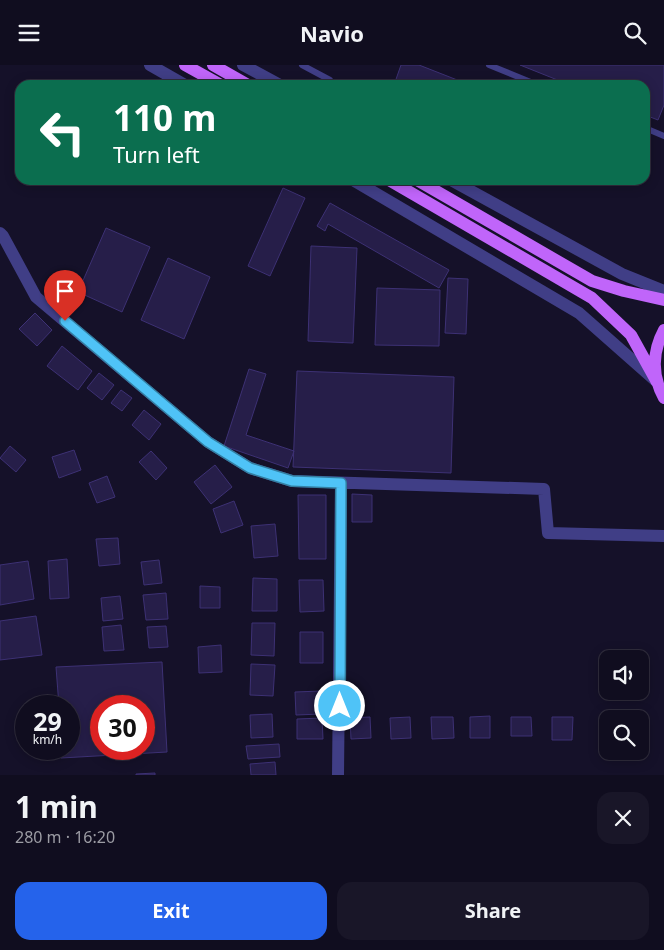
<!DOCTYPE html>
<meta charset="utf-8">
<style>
body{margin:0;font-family:"Noto Sans",sans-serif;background:#191628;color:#f1f3f6;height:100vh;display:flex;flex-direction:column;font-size:19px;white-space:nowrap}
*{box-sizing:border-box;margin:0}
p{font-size:16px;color:#9c9ca4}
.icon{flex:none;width:28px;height:28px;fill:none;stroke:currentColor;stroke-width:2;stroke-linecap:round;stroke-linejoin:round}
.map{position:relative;height:710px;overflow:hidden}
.sheet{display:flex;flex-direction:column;background:#100d1f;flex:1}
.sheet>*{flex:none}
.hud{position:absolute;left:15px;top:15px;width:635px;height:105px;border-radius:15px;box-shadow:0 2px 12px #0003,0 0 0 1px #302d3d;background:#0b6e4f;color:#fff;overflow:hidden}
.buttons{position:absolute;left:599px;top:585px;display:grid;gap:10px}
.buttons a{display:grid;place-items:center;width:50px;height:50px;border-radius:10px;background:#100d1f;box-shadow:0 2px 12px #0003,0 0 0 1px #302d3d;font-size:25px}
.speed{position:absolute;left:15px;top:630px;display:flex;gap:10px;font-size:25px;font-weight:700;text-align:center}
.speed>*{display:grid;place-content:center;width:65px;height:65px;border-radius:50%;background:#100d1f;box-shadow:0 2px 12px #0003,0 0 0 1px #302d3d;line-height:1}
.speed small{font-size:12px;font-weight:400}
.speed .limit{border:8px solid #d22;background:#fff;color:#111}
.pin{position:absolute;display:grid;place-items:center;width:42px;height:42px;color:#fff;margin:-51px -21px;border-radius:50% 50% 50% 0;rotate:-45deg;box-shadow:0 0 5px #0007}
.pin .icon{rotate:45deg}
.me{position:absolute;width:55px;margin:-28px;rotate:0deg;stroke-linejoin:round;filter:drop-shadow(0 0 4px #0008)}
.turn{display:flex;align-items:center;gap:18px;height:105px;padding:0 15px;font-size:22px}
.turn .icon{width:65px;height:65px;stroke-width:2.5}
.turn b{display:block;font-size:35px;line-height:42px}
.round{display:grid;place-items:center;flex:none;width:52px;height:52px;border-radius:15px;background:#191628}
.headline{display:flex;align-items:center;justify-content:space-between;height:85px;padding:0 15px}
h1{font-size:30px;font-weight:700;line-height:38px}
.primary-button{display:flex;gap:10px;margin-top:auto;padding:10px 15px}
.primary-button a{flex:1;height:58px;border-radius:15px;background:#2563eb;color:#fff;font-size:20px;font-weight:700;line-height:58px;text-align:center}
.primary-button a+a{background:#191628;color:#f1f3f6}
header{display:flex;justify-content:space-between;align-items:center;height:65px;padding:0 15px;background:#100d1f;font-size:22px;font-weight:700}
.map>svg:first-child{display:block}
.building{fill:#261e49;stroke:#3d3174;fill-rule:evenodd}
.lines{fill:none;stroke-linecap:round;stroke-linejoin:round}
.lane{stroke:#403e86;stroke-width:6}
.street{stroke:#403e86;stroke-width:12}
.primary{stroke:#c065fa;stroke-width:12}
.route-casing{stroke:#337fa1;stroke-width:12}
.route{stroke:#4fc3f7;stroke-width:9}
</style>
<header><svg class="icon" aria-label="menu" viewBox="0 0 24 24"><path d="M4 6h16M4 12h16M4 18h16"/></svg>Navio<svg class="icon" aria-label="search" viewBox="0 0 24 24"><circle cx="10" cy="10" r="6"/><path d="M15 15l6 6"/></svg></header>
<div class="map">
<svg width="664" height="710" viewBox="0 0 664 710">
<rect width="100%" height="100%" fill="#151129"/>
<path class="building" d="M 401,0 L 419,0 L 470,20 L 394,20 Z
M 520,0 L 664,0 L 664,40 L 658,55 L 645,50 L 645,20 L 570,20 Z
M 283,123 L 305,133 L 270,211 L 248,201 Z
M 330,138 L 449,205 L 439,223 L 328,159 L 325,166 L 317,161 Z
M 106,163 L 150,182 L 122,247 L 78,227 Z
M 311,181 L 357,183 L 353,278 L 308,276 Z
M 168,193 L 210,212 L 184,274 L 141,255 Z
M 448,213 L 468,214 L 466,269 L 445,268 Z
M 377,223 L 440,225 L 439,281 L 375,280 Z
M 35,248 L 52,265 L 37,281 L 19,264 Z
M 62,281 L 92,306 L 78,325 L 47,301 Z
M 249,304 L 266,309 L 246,370 L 294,386 L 288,403 L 224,381 Z
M 297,306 L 454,312 L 451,408 L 293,402 Z
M 99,308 L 114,320 L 102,335 L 87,323 Z
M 121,325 L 132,333 L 122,346 L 111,338 Z
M 144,345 L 161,359 L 149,375 L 132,360 Z
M 10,381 L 26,395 L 16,407 L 0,393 Z
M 74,385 L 81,405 L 59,413 L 52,392 Z
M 151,386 L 167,403 L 156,415 L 139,397 Z
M 215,400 L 232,422 L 211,439 L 194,417 Z
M 107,411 L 115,432 L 97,438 L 89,418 Z
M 352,429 L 372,430 L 372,457 L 352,457 Z
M 298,430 L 326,430 L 326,494 L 299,494 Z
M 234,436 L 243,460 L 221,468 L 213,444 Z
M 275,459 L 278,491 L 254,493 L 251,461 Z
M 118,473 L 120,499 L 99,501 L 96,474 Z
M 67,494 L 69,533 L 50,534 L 48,496 Z
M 159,495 L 162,518 L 144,520 L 141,497 Z
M 28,496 L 34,534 L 0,540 L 0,500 Z
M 253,513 L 277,514 L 277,546 L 252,546 Z
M 299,515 L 323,515 L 324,546 L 300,547 Z
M 200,521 L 220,522 L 220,543 L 200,543 Z
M 166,528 L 168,554 L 146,555 L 143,530 Z
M 120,531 L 123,554 L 103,556 L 101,533 Z
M 36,551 L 42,590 L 0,595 L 0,556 Z
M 252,558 L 275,558 L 274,591 L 251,590 Z
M 121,560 L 124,585 L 104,586 L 102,562 Z
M 166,561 L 168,582 L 149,583 L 147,562 Z
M 300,567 L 323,567 L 323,598 L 300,598 Z
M 221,580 L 222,607 L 199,608 L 198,582 Z
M 162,597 L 167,687 L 61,693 L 61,684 L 69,684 L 69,641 L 59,641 L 56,602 ZM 101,641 L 144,641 L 144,684 L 101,684 Z
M 251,599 L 275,600 L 273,631 L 250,630 Z
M 321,626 L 322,649 L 296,650 L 295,627 Z
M 272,649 L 273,672 L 251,673 L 250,650 Z
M 490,651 L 490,673 L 470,673 L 470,652 Z
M 370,652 L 371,673 L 351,674 L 350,653 Z
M 410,652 L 411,673 L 391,674 L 390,653 Z
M 431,652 L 453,652 L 454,673 L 432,674 Z
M 511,652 L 531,652 L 532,671 L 511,671 Z
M 552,652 L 573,652 L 572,675 L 552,675 Z
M 322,653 L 323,674 L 297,674 L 297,654 Z
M 279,679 L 280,692 L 248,694 L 246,681 Z
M 275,697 L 276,710 L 251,710 L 250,699 Z
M 155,708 L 155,710 L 136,710 L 136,709 Z"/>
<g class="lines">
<path class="lane" d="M 302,0 L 330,15 L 331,20
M 489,0 L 538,20
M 645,63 L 664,71"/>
<path class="street" d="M 150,0 L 185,20
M 243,0 L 280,20
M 353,115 L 579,248 L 656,316
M 451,115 L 622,209 L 664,226
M 0,168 L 3,171 L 36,232 L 208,377 L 250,403 L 292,416 L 544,424 L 548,468 L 664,471
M 338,710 L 341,418"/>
<path class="primary" d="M 185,0 L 221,20
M 213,0 L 248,20
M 389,115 L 592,233 L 631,270 L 657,317
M 417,115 L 592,216 L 624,226 L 664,235
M 664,265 C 652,287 652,311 664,333"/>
</g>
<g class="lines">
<defs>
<path id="route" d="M 65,256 L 208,377 L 250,403 L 292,416 L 341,418 L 340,641"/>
</defs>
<use href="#route" class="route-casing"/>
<use href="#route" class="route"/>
</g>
</svg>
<div class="buttons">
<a><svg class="icon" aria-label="sound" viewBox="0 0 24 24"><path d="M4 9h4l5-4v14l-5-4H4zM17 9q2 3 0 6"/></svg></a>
<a><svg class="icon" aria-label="search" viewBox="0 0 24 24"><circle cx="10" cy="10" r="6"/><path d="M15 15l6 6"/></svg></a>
</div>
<div class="speed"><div>29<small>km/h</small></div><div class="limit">30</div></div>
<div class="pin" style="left:65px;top:256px;background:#d93025"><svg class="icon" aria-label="arrive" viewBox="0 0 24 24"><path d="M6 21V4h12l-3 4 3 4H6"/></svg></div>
<svg class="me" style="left:340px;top:641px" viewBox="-20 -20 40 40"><circle r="17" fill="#4fc3f7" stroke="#fff" stroke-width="3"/><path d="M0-11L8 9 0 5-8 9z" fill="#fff"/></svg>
<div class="hud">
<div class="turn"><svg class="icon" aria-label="left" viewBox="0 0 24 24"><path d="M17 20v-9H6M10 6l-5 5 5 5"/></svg><div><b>110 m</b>Turn left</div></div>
</div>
</div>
<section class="sheet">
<div class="headline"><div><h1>1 min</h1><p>280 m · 16:20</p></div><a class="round"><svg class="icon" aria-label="close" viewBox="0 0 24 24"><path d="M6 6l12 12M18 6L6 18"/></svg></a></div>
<div class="primary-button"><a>Exit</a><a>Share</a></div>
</section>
